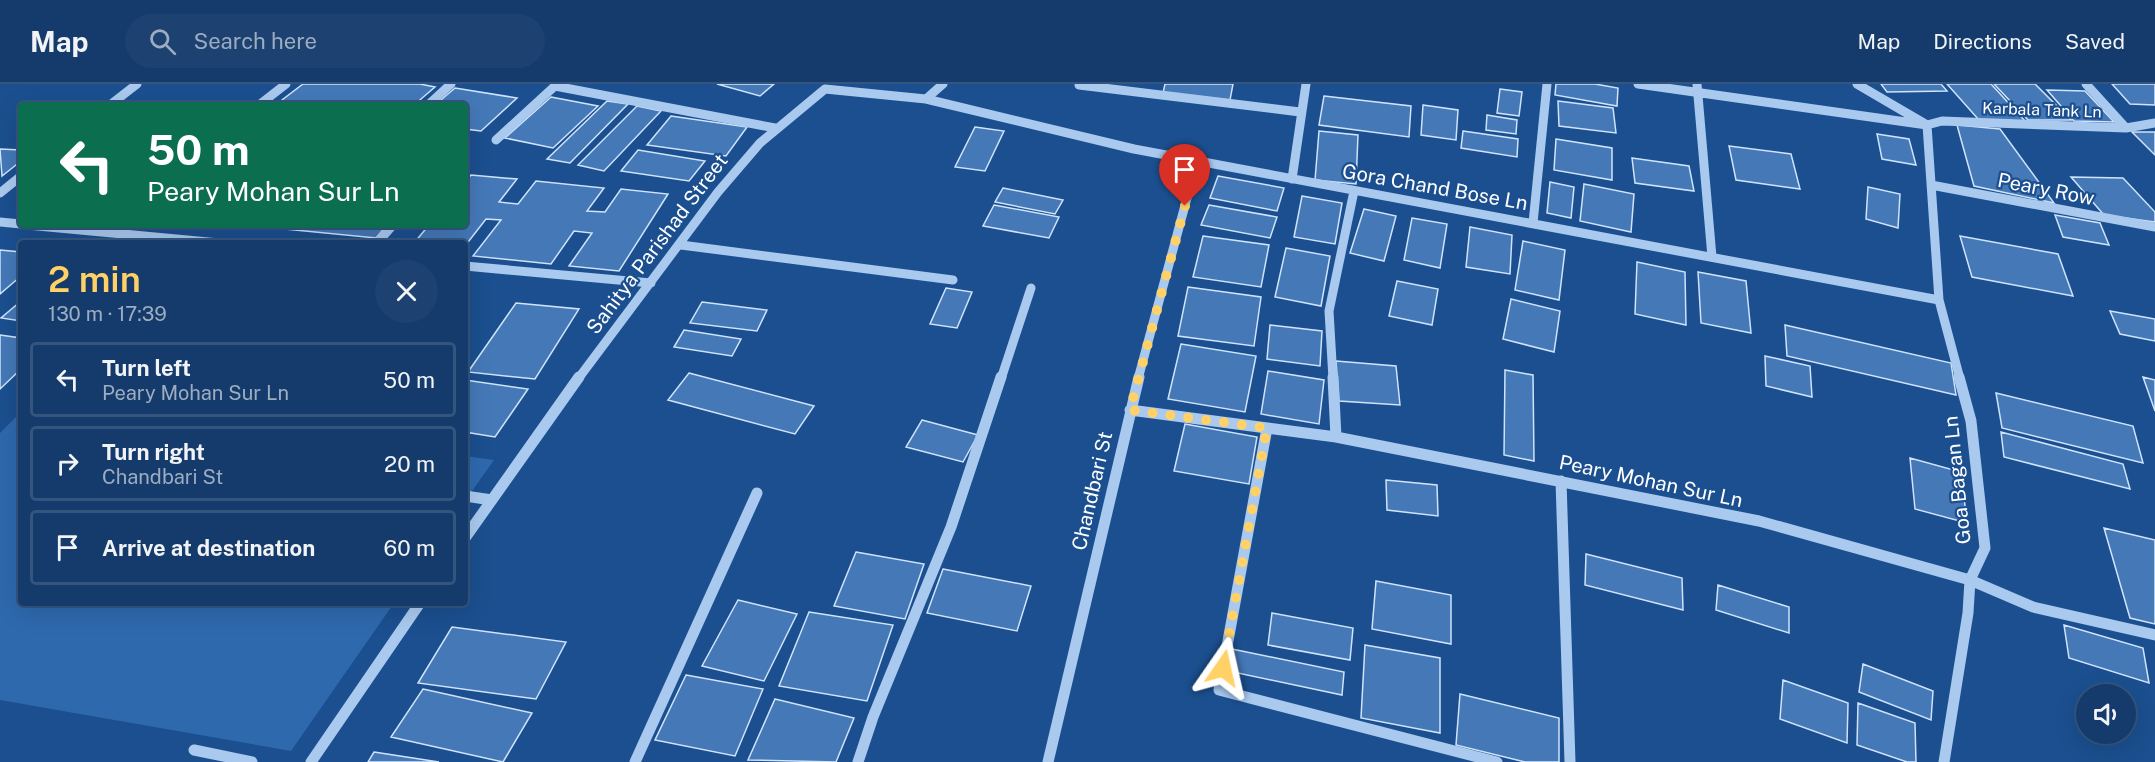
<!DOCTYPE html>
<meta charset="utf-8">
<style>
body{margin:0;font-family:"Public Sans",sans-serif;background:#1d4271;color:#f1f3f6;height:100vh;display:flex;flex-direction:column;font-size:22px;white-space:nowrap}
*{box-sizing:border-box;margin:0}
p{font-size:20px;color:#9dadc1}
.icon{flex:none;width:33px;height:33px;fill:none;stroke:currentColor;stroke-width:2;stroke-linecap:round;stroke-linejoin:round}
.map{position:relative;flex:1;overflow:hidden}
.details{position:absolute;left:18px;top:156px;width:450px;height:366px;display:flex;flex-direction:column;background:#143b6b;border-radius:6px;box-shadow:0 6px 24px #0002,0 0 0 2px #33557e}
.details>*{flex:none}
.hud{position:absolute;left:18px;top:18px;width:450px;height:126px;border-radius:6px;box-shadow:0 6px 24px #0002,0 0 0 2px #33557e;background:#0b6e4f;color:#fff;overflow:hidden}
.controls{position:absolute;left:2076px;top:600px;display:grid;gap:12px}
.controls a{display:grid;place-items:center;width:60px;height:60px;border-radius:50%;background:#143b6b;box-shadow:0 6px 24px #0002,0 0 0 2px #33557e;font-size:30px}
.pin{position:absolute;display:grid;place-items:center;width:51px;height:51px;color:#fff;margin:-62px -26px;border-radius:50% 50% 50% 0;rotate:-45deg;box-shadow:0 0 6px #0007}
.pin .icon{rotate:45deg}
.me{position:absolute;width:66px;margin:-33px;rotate:11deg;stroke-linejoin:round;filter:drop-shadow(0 0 4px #0008)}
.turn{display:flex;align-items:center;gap:21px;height:126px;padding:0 30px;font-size:27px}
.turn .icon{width:78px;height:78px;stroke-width:2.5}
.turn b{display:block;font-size:42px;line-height:51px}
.round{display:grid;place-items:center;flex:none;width:63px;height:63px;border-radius:32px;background:#1d4271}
.summary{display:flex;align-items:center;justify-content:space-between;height:102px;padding:0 30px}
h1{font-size:36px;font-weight:600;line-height:45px;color:#ffd166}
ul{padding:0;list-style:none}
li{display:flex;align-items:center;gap:18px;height:75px;margin:0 12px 9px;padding:0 18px;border:3px solid #33557e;border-radius:6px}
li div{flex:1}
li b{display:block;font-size:22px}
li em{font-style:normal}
header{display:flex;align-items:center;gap:36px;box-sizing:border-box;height:84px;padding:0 30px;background:#143b6b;border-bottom:2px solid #33557e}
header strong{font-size:28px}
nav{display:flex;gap:33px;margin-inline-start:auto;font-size:21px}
.search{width:420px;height:54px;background:#1d4271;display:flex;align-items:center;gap:15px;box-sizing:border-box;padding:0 21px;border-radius:33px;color:#9dadc1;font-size:22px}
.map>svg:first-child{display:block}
.green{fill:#2e69ad}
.building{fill:#4478b7;stroke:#cfe3fa;stroke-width:1.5}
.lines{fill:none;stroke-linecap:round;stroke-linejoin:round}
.minor-far1{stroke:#a9c9ee;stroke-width:9}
.minor{stroke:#a9c9ee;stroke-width:11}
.route{stroke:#ffd166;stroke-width:10;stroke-dasharray:0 18}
.labels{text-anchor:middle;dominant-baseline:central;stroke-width:4.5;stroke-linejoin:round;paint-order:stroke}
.far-street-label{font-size:16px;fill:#fff;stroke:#1b4f8f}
.street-label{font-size:20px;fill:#fff;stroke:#1b4f8f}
</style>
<header>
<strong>Map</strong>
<div class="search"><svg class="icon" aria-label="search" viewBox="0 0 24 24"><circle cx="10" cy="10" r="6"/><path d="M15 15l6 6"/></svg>Search here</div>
<nav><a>Map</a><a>Directions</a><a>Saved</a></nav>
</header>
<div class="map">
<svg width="2155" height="678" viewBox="0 0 2155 678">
<rect width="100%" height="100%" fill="#1b4f8f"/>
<path class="green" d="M 21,328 L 21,519 L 394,519 L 291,667 L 0,616 L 0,349 Z
M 465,372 L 494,376 L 465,417 Z"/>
<path class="building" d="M 303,0 L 420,0 L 435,3 L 414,21 L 278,19 Z
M 717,0 L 774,0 L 760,12 Z
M 1165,0 L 1233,0 L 1230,16 L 1163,9 Z
M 1556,0 L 1595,0 L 1618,4 L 1617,22 L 1555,11 Z
M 1881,0 L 1941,0 L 1947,7 L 1887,8 Z
M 1947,0 L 1991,0 L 2025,37 L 1979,36 Z
M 1994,0 L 2035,0 L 2071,36 L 2028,36 Z
M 2112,0 L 2155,0 L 2155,21 L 2130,20 Z
M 455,4 L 517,14 L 481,47 L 465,45 L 465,21 L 435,21 Z
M 1500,5 L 1522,8 L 1519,32 L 1497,29 Z
M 2047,6 L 2085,7 L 2114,38 L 2074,37 Z
M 1324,12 L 1411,22 L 1409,53 L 1319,41 Z
M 551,13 L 598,22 L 553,64 L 505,54 Z
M 607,17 L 628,20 L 570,79 L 547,75 Z
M 1558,17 L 1613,24 L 1616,49 L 1559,42 Z
M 1423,21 L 1458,26 L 1456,56 L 1421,51 Z
M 637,22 L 661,27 L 604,87 L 578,81 Z
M 1487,31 L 1517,36 L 1516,50 L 1486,46 Z
M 671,32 L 747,43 L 726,72 L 647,61 Z
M 1957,41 L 2000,45 L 2054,119 L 1974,102 Z
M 975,43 L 1004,47 L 985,87 L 955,83 Z
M 1319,47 L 1358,51 L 1356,100 L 1315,96 Z
M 1463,47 L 1518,55 L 1517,73 L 1461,64 Z
M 2132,48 L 2155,48 L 2155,71 Z
M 1877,50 L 1909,55 L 1916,81 L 1882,75 Z
M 1556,55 L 1612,64 L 1612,96 L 1554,86 Z
M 1729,62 L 1791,70 L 1800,105 L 1736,96 Z
M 0,65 L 21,66 L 21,77 L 2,92 Z
M 638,66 L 705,77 L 689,97 L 621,87 Z
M 1632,74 L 1689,82 L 1694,107 L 1635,99 Z
M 471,91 L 517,95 L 499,118 L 518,120 L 536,97 L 604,104 L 587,127 L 605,128 L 621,105 L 668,110 L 619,187 L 569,182 L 592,149 L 574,147 L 551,180 L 473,172 L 501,136 L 486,135 L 465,162 L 465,159 L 414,159 L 429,141 L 465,141 L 465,98 Z
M 1218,92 L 1284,104 L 1277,127 L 1210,114 Z
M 2071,93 L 2123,94 L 2155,128 L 2155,138 L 2104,131 Z
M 1550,98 L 1574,103 L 1571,134 L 1547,129 Z
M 1584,100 L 1634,110 L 1631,148 L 1580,137 Z
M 1868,103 L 1900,110 L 1898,144 L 1866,135 Z
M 1003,104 L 1063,116 L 1055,130 L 995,118 Z
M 1302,112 L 1342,119 L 1335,160 L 1294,153 Z
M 994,121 L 1059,133 L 1049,154 L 983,142 Z
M 1209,121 L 1277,133 L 1270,154 L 1201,141 Z
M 1364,125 L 1396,132 L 1384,177 L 1350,169 Z
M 2055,131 L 2100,139 L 2109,161 L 2063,153 Z
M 1412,134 L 1447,140 L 1440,184 L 1404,176 Z
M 244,141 L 387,141 L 376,154 Z
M 1470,143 L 1512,151 L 1510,190 L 1466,183 Z
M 1203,152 L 1269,161 L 1261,203 L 1193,193 Z
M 1960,152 L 2058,170 L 2073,212 L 1972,193 Z
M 1523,157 L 1565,166 L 1559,216 L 1515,206 Z
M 1286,164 L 1330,172 L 1321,222 L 1275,213 Z
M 0,166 L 21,168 L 21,192 L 0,210 Z
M 1637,178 L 1685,188 L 1686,241 L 1635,230 Z
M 1698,188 L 1746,197 L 1751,249 L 1701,239 Z
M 1397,197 L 1438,205 L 1432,241 L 1389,232 Z
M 1188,203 L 1261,213 L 1254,262 L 1178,252 Z
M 946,204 L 972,208 L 957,244 L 930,240 Z
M 1511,215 L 1560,227 L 1554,268 L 1503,255 Z
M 21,217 L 21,237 L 1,234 Z
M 702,218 L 767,226 L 757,247 L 690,239 Z
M 516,219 L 579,225 L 535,295 L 468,288 Z
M 2110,227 L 2155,235 L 2155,257 L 2120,250 Z
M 1270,241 L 1322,247 L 1320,282 L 1267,275 Z
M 1785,241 L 1951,279 L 1956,311 L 1787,272 Z
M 684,246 L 741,255 L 732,272 L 674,263 Z
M 0,251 L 21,254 L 21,285 L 0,305 Z
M 1181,260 L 1256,272 L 1245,328 L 1168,315 Z
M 1765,272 L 1810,282 L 1812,313 L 1766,302 Z
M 1336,277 L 1396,282 L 1400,321 L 1339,317 Z
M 1505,286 L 1533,291 L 1534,377 L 1504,371 Z
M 1268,287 L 1324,296 L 1319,340 L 1261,330 Z
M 689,289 L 814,322 L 795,350 L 668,316 Z
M 2143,293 L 2155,296 L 2155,327 Z
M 465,296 L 528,305 L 495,353 L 465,348 Z
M 1996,309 L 2133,342 L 2143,379 L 2002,344 Z
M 922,336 L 978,351 L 963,378 L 906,363 Z
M 1185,340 L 1257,353 L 1249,400 L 1174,387 Z
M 2001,348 L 2123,380 L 2130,405 L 2004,373 Z
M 1910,374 L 1961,388 L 1967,439 L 1915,425 Z
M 1386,396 L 1437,401 L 1438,432 L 1387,426 Z
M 2104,444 L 2155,456 L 2155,540 L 2130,534 Z
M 856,468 L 924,480 L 905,535 L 834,522 Z
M 1586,470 L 1682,494 L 1683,526 L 1585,501 Z
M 943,485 L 1031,502 L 1017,547 L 927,529 Z
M 1376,497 L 1451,511 L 1451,560 L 1372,545 Z
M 1718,501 L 1789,523 L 1789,549 L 1716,526 Z
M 738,516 L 797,530 L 764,597 L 702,582 Z
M 809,528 L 893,541 L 867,617 L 779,602 Z
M 1272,529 L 1353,544 L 1350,576 L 1268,561 Z
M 2064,541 L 2143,564 L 2149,599 L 2069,574 Z
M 452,543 L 566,558 L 536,615 L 418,599 Z
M 1365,561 L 1440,574 L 1440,649 L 1361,634 Z
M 1232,565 L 1344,588 L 1342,611 L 1228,587 Z
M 1863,580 L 1933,607 L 1931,636 L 1859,608 Z
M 686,591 L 763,605 L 735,672 L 655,656 Z
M 1783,596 L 1848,619 L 1847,659 L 1780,635 Z
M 423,605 L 532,629 L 503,678 L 391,653 Z
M 1460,610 L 1559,634 L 1559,678 L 1525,678 L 1456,661 Z
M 775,615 L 854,634 L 836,678 L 748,676 Z
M 1858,619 L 1915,639 L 1916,678 L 1907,678 L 1857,661 Z
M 374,668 L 439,678 L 368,678 Z"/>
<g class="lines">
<path class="minor-far1" d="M 1638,0 L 1927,41 L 1939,216 L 1960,295
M 1697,0 L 1712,173
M 1857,0 L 1927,41 L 1942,37 L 2126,44 L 2155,39
M 2086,0 L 2126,44
M 1079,1 L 1300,28
M 926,15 L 1134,65 L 1939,216
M 110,21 L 137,0
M 259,21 L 286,0
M 428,21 L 451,0
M 496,56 L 555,2 L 775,44
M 1292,95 L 1306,0
M 1931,101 L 2155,143
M 0,109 L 21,92
M 0,138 L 21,140
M 1533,139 L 1547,0
M 27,141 L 219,159
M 377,159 L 393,141
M 681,161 L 953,196
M 465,182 L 651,199
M 578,295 L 718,108 L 760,59 L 825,5 L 926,15 L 943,0
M 1001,295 L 1031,204
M 1138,295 L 1197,77
M 1333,295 L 1329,227 L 1354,107"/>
<path class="minor" d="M 1333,293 L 1336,353
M 1130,326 L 1336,353 L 1759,437 L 1970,496 L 2033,523 L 2155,551
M 1267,344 L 1219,606 L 1497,678
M 1561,397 L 1570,678
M 465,412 L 492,416
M 465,454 L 579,293
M 194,666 L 252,678
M 311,678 L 420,519
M 635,678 L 757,409
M 858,678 L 873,633 L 951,443 L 1001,293
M 1048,678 L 1139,293
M 1944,678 L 1968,529 L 1970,496 L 1985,464 L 1971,337 L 1959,293"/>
</g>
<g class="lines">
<path class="route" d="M 1185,122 L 1130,326 L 1267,344 L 1223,584"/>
</g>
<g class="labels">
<g class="far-street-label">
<text transform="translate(2042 26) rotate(2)">Karbala Tank Ln</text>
</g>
<g class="street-label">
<text transform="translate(1435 103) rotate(10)">Gora Chand Bose Ln</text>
<text transform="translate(2046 105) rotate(11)">Peary Row</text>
<text transform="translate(657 160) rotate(-53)">Sahitya Parishad Street</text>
<text transform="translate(1957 396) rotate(-96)">Goa Bagan Ln</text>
<text transform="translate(1651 397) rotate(12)">Peary Mohan Sur Ln</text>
<text transform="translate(1092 407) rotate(-77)">Chandbari St</text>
</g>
</g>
</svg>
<div class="controls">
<a><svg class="icon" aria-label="sound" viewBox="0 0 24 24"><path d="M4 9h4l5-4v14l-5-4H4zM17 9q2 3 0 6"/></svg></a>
</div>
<div class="pin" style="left:1185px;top:122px;background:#d93025"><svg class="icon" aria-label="arrive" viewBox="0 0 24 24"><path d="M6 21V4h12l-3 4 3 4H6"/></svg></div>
<svg class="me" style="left:1223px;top:584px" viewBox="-20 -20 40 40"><path d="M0-17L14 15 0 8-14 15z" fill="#ffd166" stroke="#fff" stroke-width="4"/></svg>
<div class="hud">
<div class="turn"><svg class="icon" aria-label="left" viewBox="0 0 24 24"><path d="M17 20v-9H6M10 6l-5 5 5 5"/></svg><div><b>50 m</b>Peary Mohan Sur Ln</div></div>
</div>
<section class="details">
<div class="summary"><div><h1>2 min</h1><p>130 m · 17:39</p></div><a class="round"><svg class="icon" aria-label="close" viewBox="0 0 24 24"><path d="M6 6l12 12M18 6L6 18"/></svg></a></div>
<ul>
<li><svg class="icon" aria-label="left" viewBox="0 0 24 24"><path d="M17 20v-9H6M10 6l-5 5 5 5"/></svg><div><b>Turn left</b><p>Peary Mohan Sur Ln</p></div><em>50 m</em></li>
<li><svg class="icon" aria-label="right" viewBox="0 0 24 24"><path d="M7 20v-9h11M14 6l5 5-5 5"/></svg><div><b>Turn right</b><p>Chandbari St</p></div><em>20 m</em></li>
<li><svg class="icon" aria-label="arrive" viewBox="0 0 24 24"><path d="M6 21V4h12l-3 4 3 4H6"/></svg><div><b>Arrive at destination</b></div><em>60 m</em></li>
</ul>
</section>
</div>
